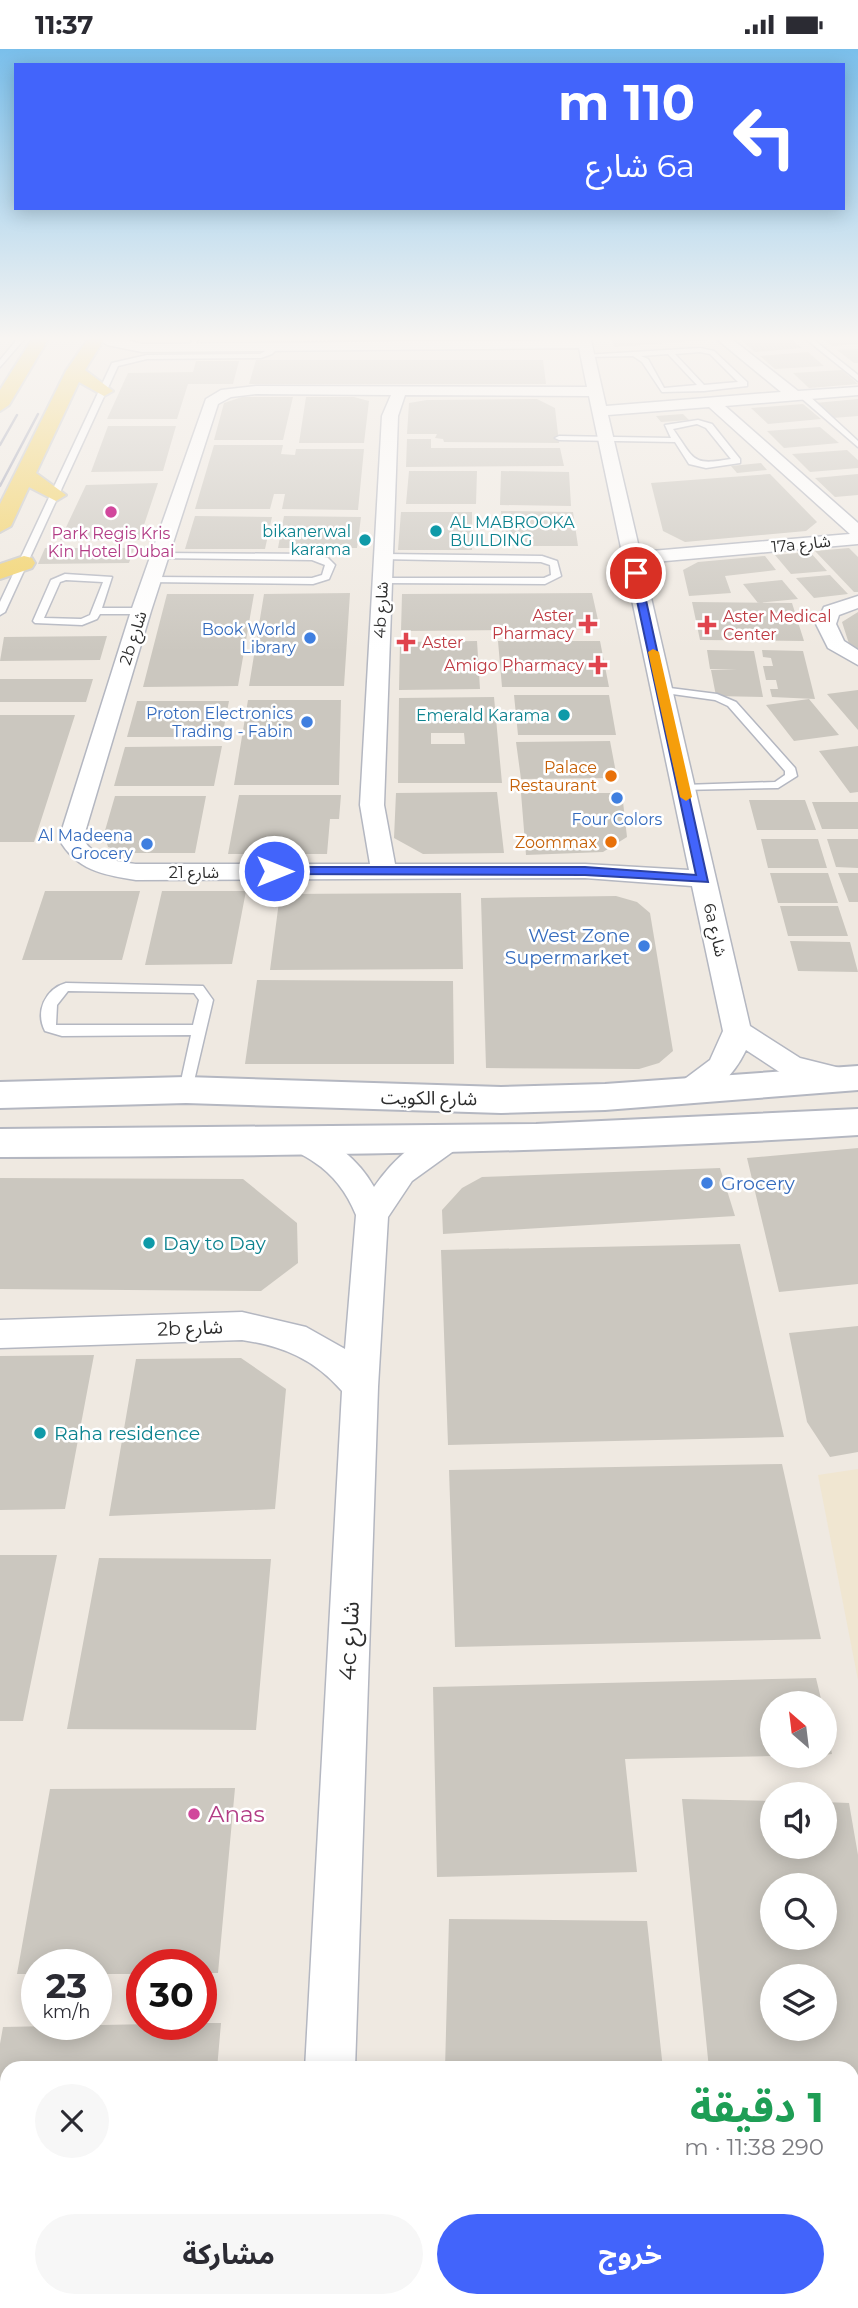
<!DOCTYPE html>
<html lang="ar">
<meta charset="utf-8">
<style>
body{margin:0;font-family:Montserrat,"Noto Sans Arabic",sans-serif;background:#f7f7f7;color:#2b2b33;direction:rtl;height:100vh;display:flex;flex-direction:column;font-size:26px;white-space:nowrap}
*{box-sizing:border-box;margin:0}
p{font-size:23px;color:#7c7c81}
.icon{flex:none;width:38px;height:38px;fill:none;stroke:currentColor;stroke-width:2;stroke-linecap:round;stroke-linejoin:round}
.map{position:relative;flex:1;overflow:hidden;direction:ltr}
.drawer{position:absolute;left:0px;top:2012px;width:859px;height:247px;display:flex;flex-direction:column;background:#fff;border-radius:21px 21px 0 0;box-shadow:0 4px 18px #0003;direction:rtl}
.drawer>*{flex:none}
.guide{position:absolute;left:14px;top:14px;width:831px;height:147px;border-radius:0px;box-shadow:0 4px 18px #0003;direction:rtl;background:#4264fb;color:#fff;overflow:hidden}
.needle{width:46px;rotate:332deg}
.controls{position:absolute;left:760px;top:1642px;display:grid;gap:14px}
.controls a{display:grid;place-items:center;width:77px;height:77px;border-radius:50%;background:#fff;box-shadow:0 4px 18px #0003;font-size:35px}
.speed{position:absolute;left:21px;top:1900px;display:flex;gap:14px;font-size:35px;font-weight:700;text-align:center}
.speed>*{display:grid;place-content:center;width:91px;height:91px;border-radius:50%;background:#fff;box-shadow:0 4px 18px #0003;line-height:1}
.speed small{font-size:18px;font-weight:400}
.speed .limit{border:10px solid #d22;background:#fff;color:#111}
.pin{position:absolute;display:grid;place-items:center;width:60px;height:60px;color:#fff;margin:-30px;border:4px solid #fff;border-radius:50%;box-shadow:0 2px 7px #0007}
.me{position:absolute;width:77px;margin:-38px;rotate:90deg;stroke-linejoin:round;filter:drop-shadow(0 0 5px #0008)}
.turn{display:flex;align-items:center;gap:24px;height:147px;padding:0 35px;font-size:32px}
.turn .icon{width:91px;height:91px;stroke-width:2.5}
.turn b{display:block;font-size:49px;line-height:60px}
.round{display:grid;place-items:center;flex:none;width:74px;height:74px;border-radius:37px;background:#f7f7f7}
.summary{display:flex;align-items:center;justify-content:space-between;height:119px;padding:0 35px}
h1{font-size:42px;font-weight:700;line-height:52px;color:#1e9e55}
.primary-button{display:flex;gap:14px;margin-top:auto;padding:14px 35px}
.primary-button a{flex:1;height:80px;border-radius:42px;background:#4264fb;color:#fff;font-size:28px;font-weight:700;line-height:80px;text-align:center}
.primary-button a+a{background:#f7f7f7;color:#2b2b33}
.status{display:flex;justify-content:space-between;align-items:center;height:49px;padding:0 35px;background:#fff;direction:ltr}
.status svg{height:19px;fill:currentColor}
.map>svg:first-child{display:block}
.education{fill:#f0e6d1}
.building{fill:#cbc7bf;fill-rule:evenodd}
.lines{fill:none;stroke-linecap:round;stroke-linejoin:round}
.lane-casing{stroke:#b4b7c1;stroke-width:3}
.street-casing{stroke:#b4b7c1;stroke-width:3}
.secondary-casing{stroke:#b4b7c1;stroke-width:4}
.primary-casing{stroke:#c9c9c9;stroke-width:4}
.lane{fill:#fff;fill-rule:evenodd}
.street{fill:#fff;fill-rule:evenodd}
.secondary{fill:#fff;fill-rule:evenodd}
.primary{fill:#f2d163;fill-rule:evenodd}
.rail{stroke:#a3a6b8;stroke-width:2.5}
.route{fill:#4264fb;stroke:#2b41a3;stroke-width:2}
.slow{fill:#f59e0b}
.hotel-dot{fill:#d1479c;stroke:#fff;stroke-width:2.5}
.culture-dot{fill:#0f9aa8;stroke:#fff;stroke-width:2.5}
.health-dot{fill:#e0444e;stroke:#fff;stroke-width:2.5}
.shop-dot{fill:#3f7fe0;stroke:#fff;stroke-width:2.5}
.food-dot{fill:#e8710a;stroke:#fff;stroke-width:2.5}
.labels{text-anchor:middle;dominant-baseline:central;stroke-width:5;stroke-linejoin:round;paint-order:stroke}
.far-culture-label{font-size:16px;fill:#0d838f;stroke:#fff;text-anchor:end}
.far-hotel-label{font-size:16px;fill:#b23c85;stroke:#fff}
.far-street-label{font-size:16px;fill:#2e2e2e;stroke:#fff}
.far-health-label{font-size:16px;fill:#be3a42;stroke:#fff;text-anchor:end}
.far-shop-label{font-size:16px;fill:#366cbe;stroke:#fff;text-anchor:end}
.far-food-label{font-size:16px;fill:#c56008;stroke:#fff;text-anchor:end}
.shop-label{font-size:19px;fill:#366cbe;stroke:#fff;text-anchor:end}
.street-label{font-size:19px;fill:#2e2e2e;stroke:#fff}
.culture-label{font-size:19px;fill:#0d838f;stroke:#fff;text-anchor:start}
.near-street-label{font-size:23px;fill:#2e2e2e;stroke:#fff}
.near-hotel-label{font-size:23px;fill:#b23c85;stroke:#fff;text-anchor:start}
</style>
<div class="status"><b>11:37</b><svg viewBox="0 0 49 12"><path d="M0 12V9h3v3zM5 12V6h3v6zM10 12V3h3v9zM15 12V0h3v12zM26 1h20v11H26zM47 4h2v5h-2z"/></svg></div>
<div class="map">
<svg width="858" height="2259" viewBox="0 0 858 2259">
<rect width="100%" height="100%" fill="#efe9e1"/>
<path class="education" d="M 858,1420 L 858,1631 L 818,1426 Z"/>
<path class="building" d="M 611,287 L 706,287 L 711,291 L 614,298 Z
M 787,287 L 802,299 L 755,303 L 740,290 Z
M 819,287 L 858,287 L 858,295 L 832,297 Z
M 858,300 L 858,314 L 854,314 L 837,301 Z
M 808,303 L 824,317 L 775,320 L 760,307 Z
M 256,311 L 543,311 L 546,335 L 249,335 Z
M 196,312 L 239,312 L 233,335 L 188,335 L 177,370 L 107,370 L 128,324 L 193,323 Z
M 842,321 L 858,335 L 809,339 L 793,324 Z
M 242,348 L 293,348 L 283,391 L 214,391 L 224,354 Z
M 306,348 L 354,348 L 369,352 L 364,394 L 299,394 Z
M 537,350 L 555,359 L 559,394 L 444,393 L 443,390 L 435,389 L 437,385 L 407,385 L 409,354 L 427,351 Z
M 858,350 L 858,367 L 833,369 L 815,354 Z
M 803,355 L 821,370 L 768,375 L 751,359 Z
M 683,365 L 689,371 L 661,373 L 656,367 Z
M 108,377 L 176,377 L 163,422 L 91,423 Z
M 820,378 L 839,394 L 784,399 L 767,382 Z
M 407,390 L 431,390 L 431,399 L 560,399 L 564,417 L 406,418 Z
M 214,396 L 283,396 L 281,405 L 295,406 L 296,400 L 364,400 L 358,461 L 282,460 L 285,445 L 274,445 L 270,460 L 195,460 Z
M 847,401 L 858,411 L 858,419 L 810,423 L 792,405 Z
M 761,414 L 767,421 L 737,424 L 731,417 Z
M 409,422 L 477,422 L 476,455 L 406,455 Z
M 501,422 L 569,423 L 571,457 L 500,456 Z
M 770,425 L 817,473 L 806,482 L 685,493 L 663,482 L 651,434 Z
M 858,425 L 858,446 L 835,448 L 815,429 Z
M 158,434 L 139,491 L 60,491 L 86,436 Z
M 501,462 L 573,463 L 578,497 L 503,497 Z
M 401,463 L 472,463 L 472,501 L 398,501 Z
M 195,467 L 272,468 L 265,500 L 185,500 Z
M 284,467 L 361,468 L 357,499 L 278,499 Z
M 45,499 L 134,499 L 129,514 L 38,515 Z
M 849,499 L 858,508 L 858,543 L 854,543 L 815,502 Z
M 810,503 L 827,522 L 791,525 L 775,506 Z
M 765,507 L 776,521 L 725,527 L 731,544 L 689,547 L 683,521 L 698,513 Z
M 830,526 L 848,545 L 814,549 L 796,529 Z
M 782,531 L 798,550 L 758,554 L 743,535 Z
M 350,544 L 344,637 L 249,637 L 264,545 Z
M 592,544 L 600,580 L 401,582 L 402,545 Z
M 167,545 L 254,545 L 238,637 L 143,638 Z
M 692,553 L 792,554 L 804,592 L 700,591 Z
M 858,563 L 858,603 L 851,601 L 842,573 Z
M 107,587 L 100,611 L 0,612 L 4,588 Z
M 477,592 L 480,640 L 399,641 L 400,593 Z
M 498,592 L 600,592 L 609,638 L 502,638 Z
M 707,601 L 754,602 L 763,648 L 716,647 L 711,621 L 737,621 L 710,620 Z
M 762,601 L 803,602 L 815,650 L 772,648 L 770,640 L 778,640 L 776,631 L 766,631 L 763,617 L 773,617 L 771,609 L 763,608 Z
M 0,630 L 93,630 L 86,653 L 0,653 Z
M 858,641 L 858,681 L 827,645 Z
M 514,646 L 609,646 L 616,686 L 518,686 Z
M 494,648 L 502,734 L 398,734 L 399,649 ZM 431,684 L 464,684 L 465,695 L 431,695 Z
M 809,650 L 839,686 L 794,692 L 766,656 Z
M 248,651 L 341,651 L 339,736 L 234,736 Z
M 137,652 L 229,652 L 222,688 L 127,688 Z
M 0,666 L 75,666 L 34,793 L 0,793 Z
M 610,692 L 617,729 L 521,730 L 516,693 Z
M 222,697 L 214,737 L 114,737 L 125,698 Z
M 858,697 L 858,743 L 850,744 L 819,702 Z
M 497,743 L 504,804 L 423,805 L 394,789 L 396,744 Z
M 521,744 L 622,744 L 627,788 L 603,803 L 526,806 Z
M 239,746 L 341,746 L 339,770 L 330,770 L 327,805 L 228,805 Z
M 115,747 L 206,747 L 195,804 L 128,804 L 108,798 L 104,785 Z
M 749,751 L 805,751 L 816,781 L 757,781 Z
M 812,753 L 858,753 L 858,780 L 822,780 Z
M 761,790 L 818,790 L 827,819 L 768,819 Z
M 827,790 L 858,790 L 858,819 L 836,818 Z
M 770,824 L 828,824 L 838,854 L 778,854 Z
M 838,824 L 858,824 L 858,853 L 849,853 Z
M 45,842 L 140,842 L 122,911 L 22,911 Z
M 162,842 L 246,842 L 232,915 L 145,916 Z
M 461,844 L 463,920 L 270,921 L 280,845 Z
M 616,847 L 637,853 L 650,864 L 673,1002 L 659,1014 L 639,1020 L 486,1019 L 481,849 Z
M 780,857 L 838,857 L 848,887 L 788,887 Z
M 790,892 L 850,893 L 858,923 L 798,922 Z
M 257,931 L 453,932 L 454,1015 L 245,1015 Z
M 858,1099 L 858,1235 L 779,1243 L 747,1109 Z
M 720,1119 L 735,1167 L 443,1185 L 442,1161 L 462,1139 L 482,1128 Z
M 0,1129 L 243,1130 L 297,1174 L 298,1214 L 261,1242 L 0,1240 Z
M 740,1195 L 784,1388 L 448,1396 L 441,1201 Z
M 858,1277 L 858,1403 L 830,1408 L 807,1373 L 789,1284 Z
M 94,1306 L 65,1460 L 0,1461 L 0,1307 Z
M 241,1309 L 286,1340 L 275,1460 L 109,1467 L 136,1310 Z
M 782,1415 L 821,1590 L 455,1598 L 449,1421 Z
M 0,1506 L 57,1506 L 23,1672 L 0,1672 Z
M 99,1509 L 271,1510 L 256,1681 L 67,1680 Z
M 816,1629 L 822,1654 L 772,1654 L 772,1707 L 625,1710 L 637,1823 L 437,1828 L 433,1638 Z
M 825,1672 L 832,1705 L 824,1706 Z
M 235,1739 L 218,1924 L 201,1924 L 201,1916 L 142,1916 L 142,1925 L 96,1925 L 96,1916 L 37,1916 L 37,1925 L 17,1925 L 50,1740 Z
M 682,1750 L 772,1752 L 772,1797 L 824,1797 L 824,1753 L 849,1754 L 858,1806 L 858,2143 L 852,2143 L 852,2020 L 709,2020 ZM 772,1836 L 824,1836 L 824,1888 L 772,1888 ZM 772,1927 L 824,1927 L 824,1979 L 772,1979 Z
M 449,1870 L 647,1872 L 663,2020 L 445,2020 Z
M 201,1974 L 221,1974 L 217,2020 L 7,2020 L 7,2207 L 0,2207 L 0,1995 L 3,1978 Z"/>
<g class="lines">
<defs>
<path id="lane" d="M 20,287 L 27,287 L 0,318 L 0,311 Z
M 194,287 L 200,287 L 192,301 L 189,299 Z
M 802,287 L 809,287 L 858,326 L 858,332 Z
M 274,297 L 279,298 L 272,305 L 261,309 L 147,310 L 118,317 L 5,563 L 0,566 L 0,553 L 112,314 L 147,306 L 260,305 Z
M 700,299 L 714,302 L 747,333 L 747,337 L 704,342 L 662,343 L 642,313 L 633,307 L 588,308 L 584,306 ZM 700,303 L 710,305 L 738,333 L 704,336 L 675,305 ZM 668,305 L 697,336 L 664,339 L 648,310 L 641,307 Z
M 800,344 L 806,344 L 858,392 L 858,398 L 800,348 Z
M 698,371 L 712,375 L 740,410 L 740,414 L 706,419 L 689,415 L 675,393 L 559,391 L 555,389 L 559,387 L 671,389 L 665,376 ZM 697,375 L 706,379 L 731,410 C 691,417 695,411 673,380 Z
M 159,504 L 312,505 L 328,509 L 335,516 L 329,530 L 313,535 L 148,533 L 146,531 L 151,528 L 312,529 L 322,526 L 325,516 L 312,511 L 156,509 L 154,507 Z
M 383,505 L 542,507 L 557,512 L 561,527 L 545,535 L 382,534 L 377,531 L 379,529 L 544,529 L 551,526 L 550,516 L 541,513 L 380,510 L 380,506 Z
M 65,525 L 112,528 L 102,559 L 141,559 L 146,562 L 141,565 L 100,565 L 97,570 L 82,576 L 35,574 L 33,572 L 51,531 ZM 66,531 L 103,533 L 90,566 L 81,570 L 44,569 L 60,533 Z
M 662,638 L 717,645 L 736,653 L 795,719 L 797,727 L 778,739 L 680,741 L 678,739 L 684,736 L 775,733 L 785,726 L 785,722 L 728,657 L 715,651 L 658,643 L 657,641 Z
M 66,934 L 203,937 L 213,951 L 191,1045 L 186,1046 L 179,1041 L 191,986 L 62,987 L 45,982 C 35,963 45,940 66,934 ZM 68,942 L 194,944 L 199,951 L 193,976 L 56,976 L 57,956 Z"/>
<path id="street" d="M 95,287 L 112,287 L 142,295 L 577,291 L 576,287 L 590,287 L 606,357 L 781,343 L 713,287 L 728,287 L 798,342 L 858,338 L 858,346 L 725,357 L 858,474 L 858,495 L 643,514 L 750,977 L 800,1009 L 856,1023 L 856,1037 L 846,1040 L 781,1024 L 746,1001 C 734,1026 715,1045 688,1052 L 678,1049 L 673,1042 L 678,1035 L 710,1011 L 723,982 L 692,837 L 585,829 L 136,831 C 103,826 76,821 59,790 L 131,562 L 206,350 L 221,341 L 256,337 L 587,338 L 579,299 L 142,303 L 107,296 ZM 256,345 L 391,346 L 382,367 L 360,756 L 370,815 L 136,815 C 115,812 95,810 83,790 L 151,562 L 218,355 L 231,348 ZM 405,346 L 589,347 L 689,821 L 585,815 L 395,815 L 384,756 L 398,367 ZM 709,358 L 850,485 L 640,503 L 608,366 Z
M 858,547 L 858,559 L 839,566 L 836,575 L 844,592 L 858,601 L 858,616 L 828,599 L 816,575 L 824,558 Z
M 303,1081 C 333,1090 359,1111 374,1138 C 390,1115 425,1076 455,1085 L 459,1093 L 455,1101 L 412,1132 L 388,1168 L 378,1338 L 355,2020 L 305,2020 L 342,1342 C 314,1310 283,1297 242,1291 L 0,1299 L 0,1271 L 242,1263 L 306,1278 L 345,1300 L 356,1166 C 347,1144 334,1126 314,1113 C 304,1106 294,1103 288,1092 L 292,1084 Z
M 852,2148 L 858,2149 L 858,2203 L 852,2202 Z
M 292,2252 L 348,2252 L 348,2259 L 292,2259 Z"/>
<path id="secondary" d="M 858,1017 L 858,1041 L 605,1061 L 501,1064 L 186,1054 L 0,1059 L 0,1033 L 186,1028 L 501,1038 L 605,1035 Z
M 858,1060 L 858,1086 C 572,1104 286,1107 0,1108 L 0,1080 L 536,1075 Z"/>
<path id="primary" d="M 34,287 L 50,287 L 9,356 L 0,362 L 0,341 Z
M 90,287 L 106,287 L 85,321 L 113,342 L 104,347 L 79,333 L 36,424 L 66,446 L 56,452 L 29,438 L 11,477 L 0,483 L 0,455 L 66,322 Z
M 24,507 L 32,509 L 35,514 L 32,519 L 0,530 L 0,515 Z"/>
</defs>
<use href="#lane" class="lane-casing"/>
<use href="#street" class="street-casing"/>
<use href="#secondary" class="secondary-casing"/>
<use href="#primary" class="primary-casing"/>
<use href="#lane" class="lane"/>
<use href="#street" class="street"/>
<use href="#secondary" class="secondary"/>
<use href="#primary" class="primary"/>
<path class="rail" d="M 0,396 L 17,366
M 0,437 L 38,365"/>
</g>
<linearGradient id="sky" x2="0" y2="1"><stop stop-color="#7abfeb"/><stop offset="0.48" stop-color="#f8f5f2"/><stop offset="1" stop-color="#f8f5f2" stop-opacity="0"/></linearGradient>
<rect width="858" height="603" fill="url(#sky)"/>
<path class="route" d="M 636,521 L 640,524 L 708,833 L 585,826 L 269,825 L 269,819 L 274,818 L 585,818 L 696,826 L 631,524 Z"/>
<path class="slow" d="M 653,600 L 659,603 L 692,748 L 686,752 L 680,748 L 648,603 Z"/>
<g class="hotel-dot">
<circle cx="111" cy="463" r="7"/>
<circle cx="194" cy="1765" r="7"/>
</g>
<g class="culture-dot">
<circle cx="436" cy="482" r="7"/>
<circle cx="365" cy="491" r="7"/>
<circle cx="564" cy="666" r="7"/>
<circle cx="149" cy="1194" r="7"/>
<circle cx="40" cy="1384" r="7"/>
</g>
<g class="health-dot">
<path d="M584.5 564.5h7v7h7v7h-7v7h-7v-7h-7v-7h7z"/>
<path d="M703.5 565.5h7v7h7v7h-7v7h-7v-7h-7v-7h7z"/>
<path d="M402.5 582.5h7v7h7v7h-7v7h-7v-7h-7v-7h7z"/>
<path d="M594.5 605.5h7v7h7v7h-7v7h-7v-7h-7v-7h7z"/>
</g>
<g class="shop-dot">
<circle cx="310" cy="589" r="7"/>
<circle cx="307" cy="673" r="7"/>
<circle cx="617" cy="749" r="7"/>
<circle cx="147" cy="795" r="7"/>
<circle cx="644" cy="897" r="7"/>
<circle cx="707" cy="1134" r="7"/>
</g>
<g class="food-dot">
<circle cx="611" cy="727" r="7"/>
<circle cx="611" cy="793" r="7"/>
</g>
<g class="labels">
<g class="far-culture-label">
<text x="450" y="473" text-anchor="start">AL MABROOKA<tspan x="450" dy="18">BUILDING</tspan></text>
<text x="351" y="482">bikanerwal<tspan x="351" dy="18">karama</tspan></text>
<text x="550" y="666">Emerald Karama</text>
</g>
<g class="far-hotel-label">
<text x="111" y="484">Park Regis Kris<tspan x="111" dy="18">Kin Hotel Dubai</tspan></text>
</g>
<g class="far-street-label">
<text transform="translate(801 495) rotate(-6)">17a شارع</text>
<text transform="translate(381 561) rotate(-87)">4b شارع</text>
<text transform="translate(133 589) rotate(-72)">2b شارع</text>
<text x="194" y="823">شارع 21</text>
<text transform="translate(715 881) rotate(77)">6a شارع</text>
</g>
<g class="far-health-label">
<text x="574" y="566">Aster<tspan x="574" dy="18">Pharmacy</tspan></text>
<text x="723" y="567" text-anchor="start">Aster Medical<tspan x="723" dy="18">Center</tspan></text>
<text x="422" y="593" text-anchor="start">Aster</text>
<text x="584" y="616">Amigo Pharmacy</text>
</g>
<g class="far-shop-label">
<text x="296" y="580">Book World<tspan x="296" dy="18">Library</tspan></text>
<text x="293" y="664">Proton Electronics<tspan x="293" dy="18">Trading - Fabin</tspan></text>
<text x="617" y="770" text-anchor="middle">Four Colors</text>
<text x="133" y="786">Al Madeena<tspan x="133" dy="18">Grocery</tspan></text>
</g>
<g class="far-food-label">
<text x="597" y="718">Palace<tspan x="597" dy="18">Restaurant</tspan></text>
<text x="597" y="793">Zoommax</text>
</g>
<g class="shop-label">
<text x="630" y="886">West Zone<tspan x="630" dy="22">Supermarket</tspan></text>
<text x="721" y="1134" text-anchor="start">Grocery</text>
</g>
<g class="street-label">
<text transform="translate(429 1049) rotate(1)">شارع الكويت</text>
<text transform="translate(190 1279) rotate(-2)">2b شارع</text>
</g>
<g class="culture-label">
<text x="163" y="1194">Day to Day</text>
<text x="54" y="1384">Raha residence</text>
</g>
<g class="near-street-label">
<text transform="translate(349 1592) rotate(-87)">4c شارع</text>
</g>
<g class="near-hotel-label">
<text x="208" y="1765">Anas</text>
</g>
</g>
</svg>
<div class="controls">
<a><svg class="needle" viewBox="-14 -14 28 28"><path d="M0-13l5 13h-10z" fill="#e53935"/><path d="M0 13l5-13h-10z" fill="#7c7c81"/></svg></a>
<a><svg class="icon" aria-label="sound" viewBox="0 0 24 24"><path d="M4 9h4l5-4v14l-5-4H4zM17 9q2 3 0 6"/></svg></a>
<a><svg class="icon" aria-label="search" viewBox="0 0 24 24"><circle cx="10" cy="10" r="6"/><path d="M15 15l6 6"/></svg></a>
<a><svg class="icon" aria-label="layers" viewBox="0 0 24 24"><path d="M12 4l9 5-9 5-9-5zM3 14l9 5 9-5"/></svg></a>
</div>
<div class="speed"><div>23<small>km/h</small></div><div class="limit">30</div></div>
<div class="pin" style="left:636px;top:524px;background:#d93025"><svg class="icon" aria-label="arrive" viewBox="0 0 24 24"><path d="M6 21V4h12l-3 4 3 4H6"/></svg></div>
<svg class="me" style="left:274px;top:822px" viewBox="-20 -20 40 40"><circle r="17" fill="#4264fb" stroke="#fff" stroke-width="3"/><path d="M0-11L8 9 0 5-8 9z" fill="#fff"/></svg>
<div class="guide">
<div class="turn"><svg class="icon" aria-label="left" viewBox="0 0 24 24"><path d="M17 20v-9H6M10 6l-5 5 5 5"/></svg><div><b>110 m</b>6a شارع</div></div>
</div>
<section class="drawer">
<div class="summary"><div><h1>1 دقيقة</h1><p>290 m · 11:38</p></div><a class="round"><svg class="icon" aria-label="close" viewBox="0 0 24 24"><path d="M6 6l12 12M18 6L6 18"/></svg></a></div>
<div class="primary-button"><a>خروج</a><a>مشاركة</a></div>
</section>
</div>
